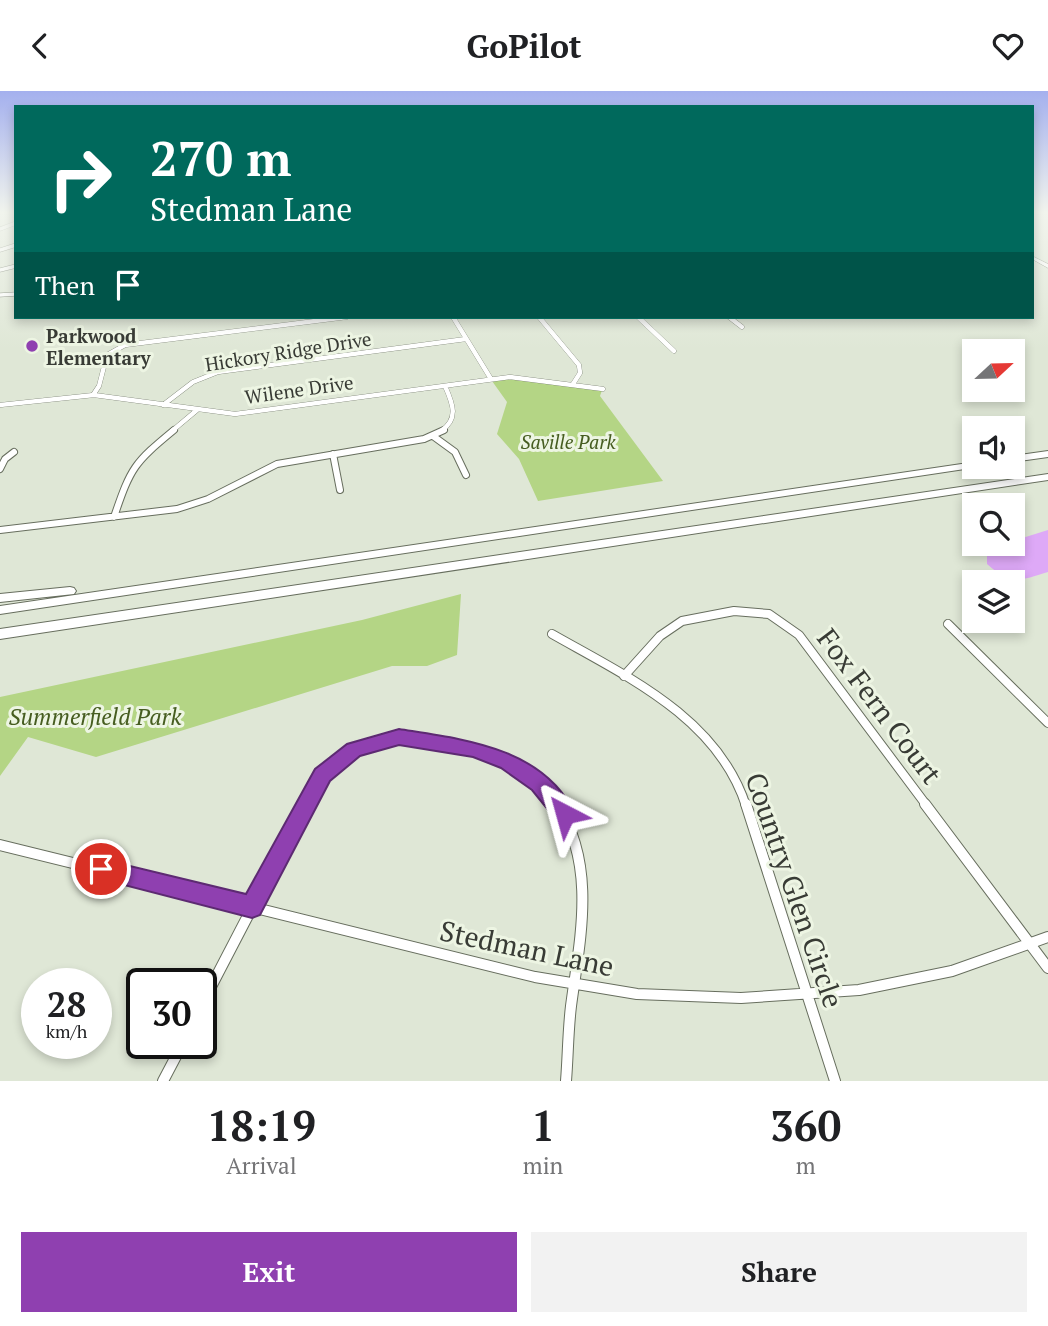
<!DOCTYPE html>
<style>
body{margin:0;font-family:"PT Serif",serif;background:#f2f2f2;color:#202124;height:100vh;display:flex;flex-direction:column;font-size:26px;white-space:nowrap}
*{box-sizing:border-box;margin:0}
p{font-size:23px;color:#757577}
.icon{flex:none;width:38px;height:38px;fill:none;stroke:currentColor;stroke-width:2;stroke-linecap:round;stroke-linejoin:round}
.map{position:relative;height:990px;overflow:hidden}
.sheet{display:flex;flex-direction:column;background:#fff;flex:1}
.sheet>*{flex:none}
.banner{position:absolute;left:14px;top:14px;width:1020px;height:214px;border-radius:0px;box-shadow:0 4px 10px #0003;background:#00695c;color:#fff;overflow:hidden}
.needle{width:46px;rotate:68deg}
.tools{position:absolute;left:962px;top:248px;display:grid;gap:14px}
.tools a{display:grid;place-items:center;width:63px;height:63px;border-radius:0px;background:#fff;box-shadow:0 4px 10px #0003;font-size:35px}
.speed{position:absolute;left:21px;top:877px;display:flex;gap:14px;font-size:35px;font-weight:700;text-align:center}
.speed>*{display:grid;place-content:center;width:91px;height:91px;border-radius:50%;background:#fff;box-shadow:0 4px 10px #0003;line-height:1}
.speed small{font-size:18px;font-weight:400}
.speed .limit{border:4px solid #111;border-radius:10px;background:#fff;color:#111}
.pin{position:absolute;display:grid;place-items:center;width:60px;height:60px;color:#fff;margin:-30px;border:4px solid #fff;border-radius:50%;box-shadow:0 2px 7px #0007}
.me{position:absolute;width:77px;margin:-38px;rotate:321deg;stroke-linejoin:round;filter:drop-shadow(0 0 5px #0008)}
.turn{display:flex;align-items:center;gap:24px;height:147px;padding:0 21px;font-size:32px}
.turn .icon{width:91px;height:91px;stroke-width:2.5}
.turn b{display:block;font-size:49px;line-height:60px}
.then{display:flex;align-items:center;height:66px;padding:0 21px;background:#0003;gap:14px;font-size:26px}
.eta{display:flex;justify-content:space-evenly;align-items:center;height:119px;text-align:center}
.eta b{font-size:42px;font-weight:600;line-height:49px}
.button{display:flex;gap:14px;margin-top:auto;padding:14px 21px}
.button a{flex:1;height:80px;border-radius:0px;background:#8f40b0;color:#fff;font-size:28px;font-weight:600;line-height:80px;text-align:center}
.button a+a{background:#f2f2f2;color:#202124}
header{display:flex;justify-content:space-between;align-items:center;height:91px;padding:0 21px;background:#fff;font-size:32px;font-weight:600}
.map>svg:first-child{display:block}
.green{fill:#b4d585}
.water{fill:#dea9f7}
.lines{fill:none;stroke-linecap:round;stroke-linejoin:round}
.minor-far4-casing{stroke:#676e5e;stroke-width:4.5}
.minor-far3-casing{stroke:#676e5e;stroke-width:5}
.minor-far2-casing{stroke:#676e5e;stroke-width:8}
.minor-far1-casing{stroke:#676e5e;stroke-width:10}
.minor-casing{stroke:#676e5e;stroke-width:12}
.secondary-casing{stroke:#676e5e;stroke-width:1}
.motorway-casing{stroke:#676e5e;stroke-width:2}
.minor-far4{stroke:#fff;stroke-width:3.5}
.minor-far3{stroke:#fff;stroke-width:4.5}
.minor-far2{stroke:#fff;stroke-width:6}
.minor-far1{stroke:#fff;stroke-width:8}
.minor{stroke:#fff;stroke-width:10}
.secondary{fill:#fff;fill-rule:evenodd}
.motorway{fill:#fff;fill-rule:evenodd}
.route{fill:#8f40b0;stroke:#5d2a72;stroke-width:2}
.poi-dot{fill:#8f40b0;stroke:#edf5e3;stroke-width:2.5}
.labels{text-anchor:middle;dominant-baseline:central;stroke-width:6;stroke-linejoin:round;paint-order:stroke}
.far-poi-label{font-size:19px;font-weight:bold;fill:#383b35;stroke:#edf5e3;text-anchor:start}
.far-street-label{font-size:19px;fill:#383b35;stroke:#edf5e3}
.far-park-label{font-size:19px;font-style:italic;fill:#465d20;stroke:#edf5e3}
.park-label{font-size:23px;font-style:italic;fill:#465d20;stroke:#edf5e3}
.near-street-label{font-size:28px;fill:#383b35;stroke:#edf5e3}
</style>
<header><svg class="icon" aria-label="back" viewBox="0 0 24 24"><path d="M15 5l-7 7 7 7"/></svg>GoPilot<svg class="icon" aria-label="heart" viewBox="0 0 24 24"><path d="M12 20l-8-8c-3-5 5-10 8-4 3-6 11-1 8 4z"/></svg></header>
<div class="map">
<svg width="1048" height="990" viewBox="0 0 1048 990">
<rect width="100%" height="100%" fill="#dfe7d6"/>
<path class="green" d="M 511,288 L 602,299 L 600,305 L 663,390 L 538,410 L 519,368 L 497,343 L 507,311 L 492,290 Z
M 461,503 L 457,564 L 427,575 L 392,575 L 96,666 L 28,646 L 0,685 L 0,606 L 362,529 Z"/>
<path class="water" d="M 1048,439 L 1048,481 C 1018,490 1012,495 987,473 L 987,462 L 1013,453 L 1013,450 Z"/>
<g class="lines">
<defs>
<path id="minor-far4" d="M 0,138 L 16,132
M 0,159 L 16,154
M 0,179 L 16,175
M 0,204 L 16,203"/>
<path id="minor-far3" d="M 453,226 L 491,288
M 539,226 L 579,274 L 580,282 L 573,293
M 638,226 L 674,260
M 729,226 L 742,236
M 93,304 L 99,295 L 107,264 L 125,254 L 347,226
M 0,314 L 94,304 L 235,323 L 510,286 L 603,298
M 163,314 L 193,291 L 218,281 L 466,248
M 172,340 L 197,319
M 441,340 C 459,328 453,313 445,295"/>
<path id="minor-far2" d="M 433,345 L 455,361 L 466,384
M 333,363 L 340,399
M 0,378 L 5,368 L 14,361
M 114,426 C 131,376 134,372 174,339
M 0,439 L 177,418 L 208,408 L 277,373 L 424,348 L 444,339"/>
<path id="minor-far1" d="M 948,533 L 1048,632
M 552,543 C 626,585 718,627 746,715
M 624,585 L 660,545 L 682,530 L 734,520 L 769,523 L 799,544 L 927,715
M 305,715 C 317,692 331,672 354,660 C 410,630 524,661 559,715"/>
<path id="minor" d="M 557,713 C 597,775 580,847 571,915 C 568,940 568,965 566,990
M 746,713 L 835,990
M 925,713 L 1048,877
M 0,754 L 535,886 L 637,903 L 741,907 L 859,899 L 952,880 L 1048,846
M 201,915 L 306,713
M 163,990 L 183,952"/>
<path id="secondary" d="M 1032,165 L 1048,173 L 1048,177 L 1032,168 Z"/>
<path id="motorway" d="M 1048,360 L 1048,366 L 1013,371 L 1013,365 Z
M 975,371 L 975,376 L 978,376 L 0,523 L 0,515 Z
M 1048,383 L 1048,389 L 0,548 L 0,538 Z
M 70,496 L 74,497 L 76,500 L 74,503 L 0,511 L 0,503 Z"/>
</defs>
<use href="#minor-far4" class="minor-far4-casing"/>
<use href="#minor-far3" class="minor-far3-casing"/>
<use href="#minor-far2" class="minor-far2-casing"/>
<use href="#minor-far1" class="minor-far1-casing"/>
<use href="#minor" class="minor-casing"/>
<use href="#secondary" class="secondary-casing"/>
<use href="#motorway" class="motorway-casing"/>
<use href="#minor-far4" class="minor-far4"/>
<use href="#minor-far3" class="minor-far3"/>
<use href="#minor-far2" class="minor-far2"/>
<use href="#minor-far1" class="minor-far1"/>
<use href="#minor" class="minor"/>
<use href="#secondary" class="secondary"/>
<use href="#motorway" class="motorway"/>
</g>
<linearGradient id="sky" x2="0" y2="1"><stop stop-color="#a4b0ee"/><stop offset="0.47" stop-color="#f1f4ed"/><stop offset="1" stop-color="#f1f4ed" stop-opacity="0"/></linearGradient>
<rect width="1048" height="258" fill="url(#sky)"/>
<path class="route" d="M 399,638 C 462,648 544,656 575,723 L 572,730 L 565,733 L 557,730 L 532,699 L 501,677 L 473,666 L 399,654 L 360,665 L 330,690 L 260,824 L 252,827 L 93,786 L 90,778 L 93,771 L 101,768 L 246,803 L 315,678 L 347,653 Z"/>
<circle class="poi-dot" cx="32" cy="255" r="7"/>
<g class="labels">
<g class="far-poi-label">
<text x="46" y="244">Parkwood<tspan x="46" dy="22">Elementary</tspan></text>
</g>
<g class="far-street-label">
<text transform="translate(288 260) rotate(-9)">Hickory Ridge Drive</text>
<text transform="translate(299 298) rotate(-8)">Wilene Drive</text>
</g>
<g class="far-park-label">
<text x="568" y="350">Saville Park</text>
</g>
<g class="park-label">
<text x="95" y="625">Summerfield Park</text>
</g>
<g class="near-street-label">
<text transform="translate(880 615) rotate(53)">Fox Fern Court</text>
<text transform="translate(795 799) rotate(71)">Country Glen Circle</text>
<text transform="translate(527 857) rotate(12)">Stedman Lane</text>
</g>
</g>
</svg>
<div class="tools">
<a><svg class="needle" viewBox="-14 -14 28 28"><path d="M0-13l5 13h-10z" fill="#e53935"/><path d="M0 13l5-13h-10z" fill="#757577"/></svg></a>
<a><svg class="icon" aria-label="sound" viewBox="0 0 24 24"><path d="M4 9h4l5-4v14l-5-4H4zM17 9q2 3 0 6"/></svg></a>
<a><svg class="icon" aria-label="search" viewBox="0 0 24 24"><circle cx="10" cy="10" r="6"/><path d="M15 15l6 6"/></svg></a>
<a><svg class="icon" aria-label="layers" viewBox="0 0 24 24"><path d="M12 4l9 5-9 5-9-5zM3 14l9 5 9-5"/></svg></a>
</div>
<div class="speed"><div>28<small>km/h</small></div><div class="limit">30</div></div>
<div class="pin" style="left:101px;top:778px;background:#d93025"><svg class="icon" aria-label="arrive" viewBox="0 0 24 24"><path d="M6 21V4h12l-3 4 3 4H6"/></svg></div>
<svg class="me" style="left:565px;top:723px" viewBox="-20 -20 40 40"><path d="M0-17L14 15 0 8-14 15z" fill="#8f40b0" stroke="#fff" stroke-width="4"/></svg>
<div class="banner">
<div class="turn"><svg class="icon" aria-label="right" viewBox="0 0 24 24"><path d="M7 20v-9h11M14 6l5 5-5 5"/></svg><div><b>270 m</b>Stedman Lane</div></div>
<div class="then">Then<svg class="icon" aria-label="arrive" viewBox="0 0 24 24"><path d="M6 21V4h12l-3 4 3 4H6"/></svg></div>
</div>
</div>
<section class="sheet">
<div class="eta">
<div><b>18:19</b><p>Arrival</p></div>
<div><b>1</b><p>min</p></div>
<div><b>360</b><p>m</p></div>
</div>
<div class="button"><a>Exit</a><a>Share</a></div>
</section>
